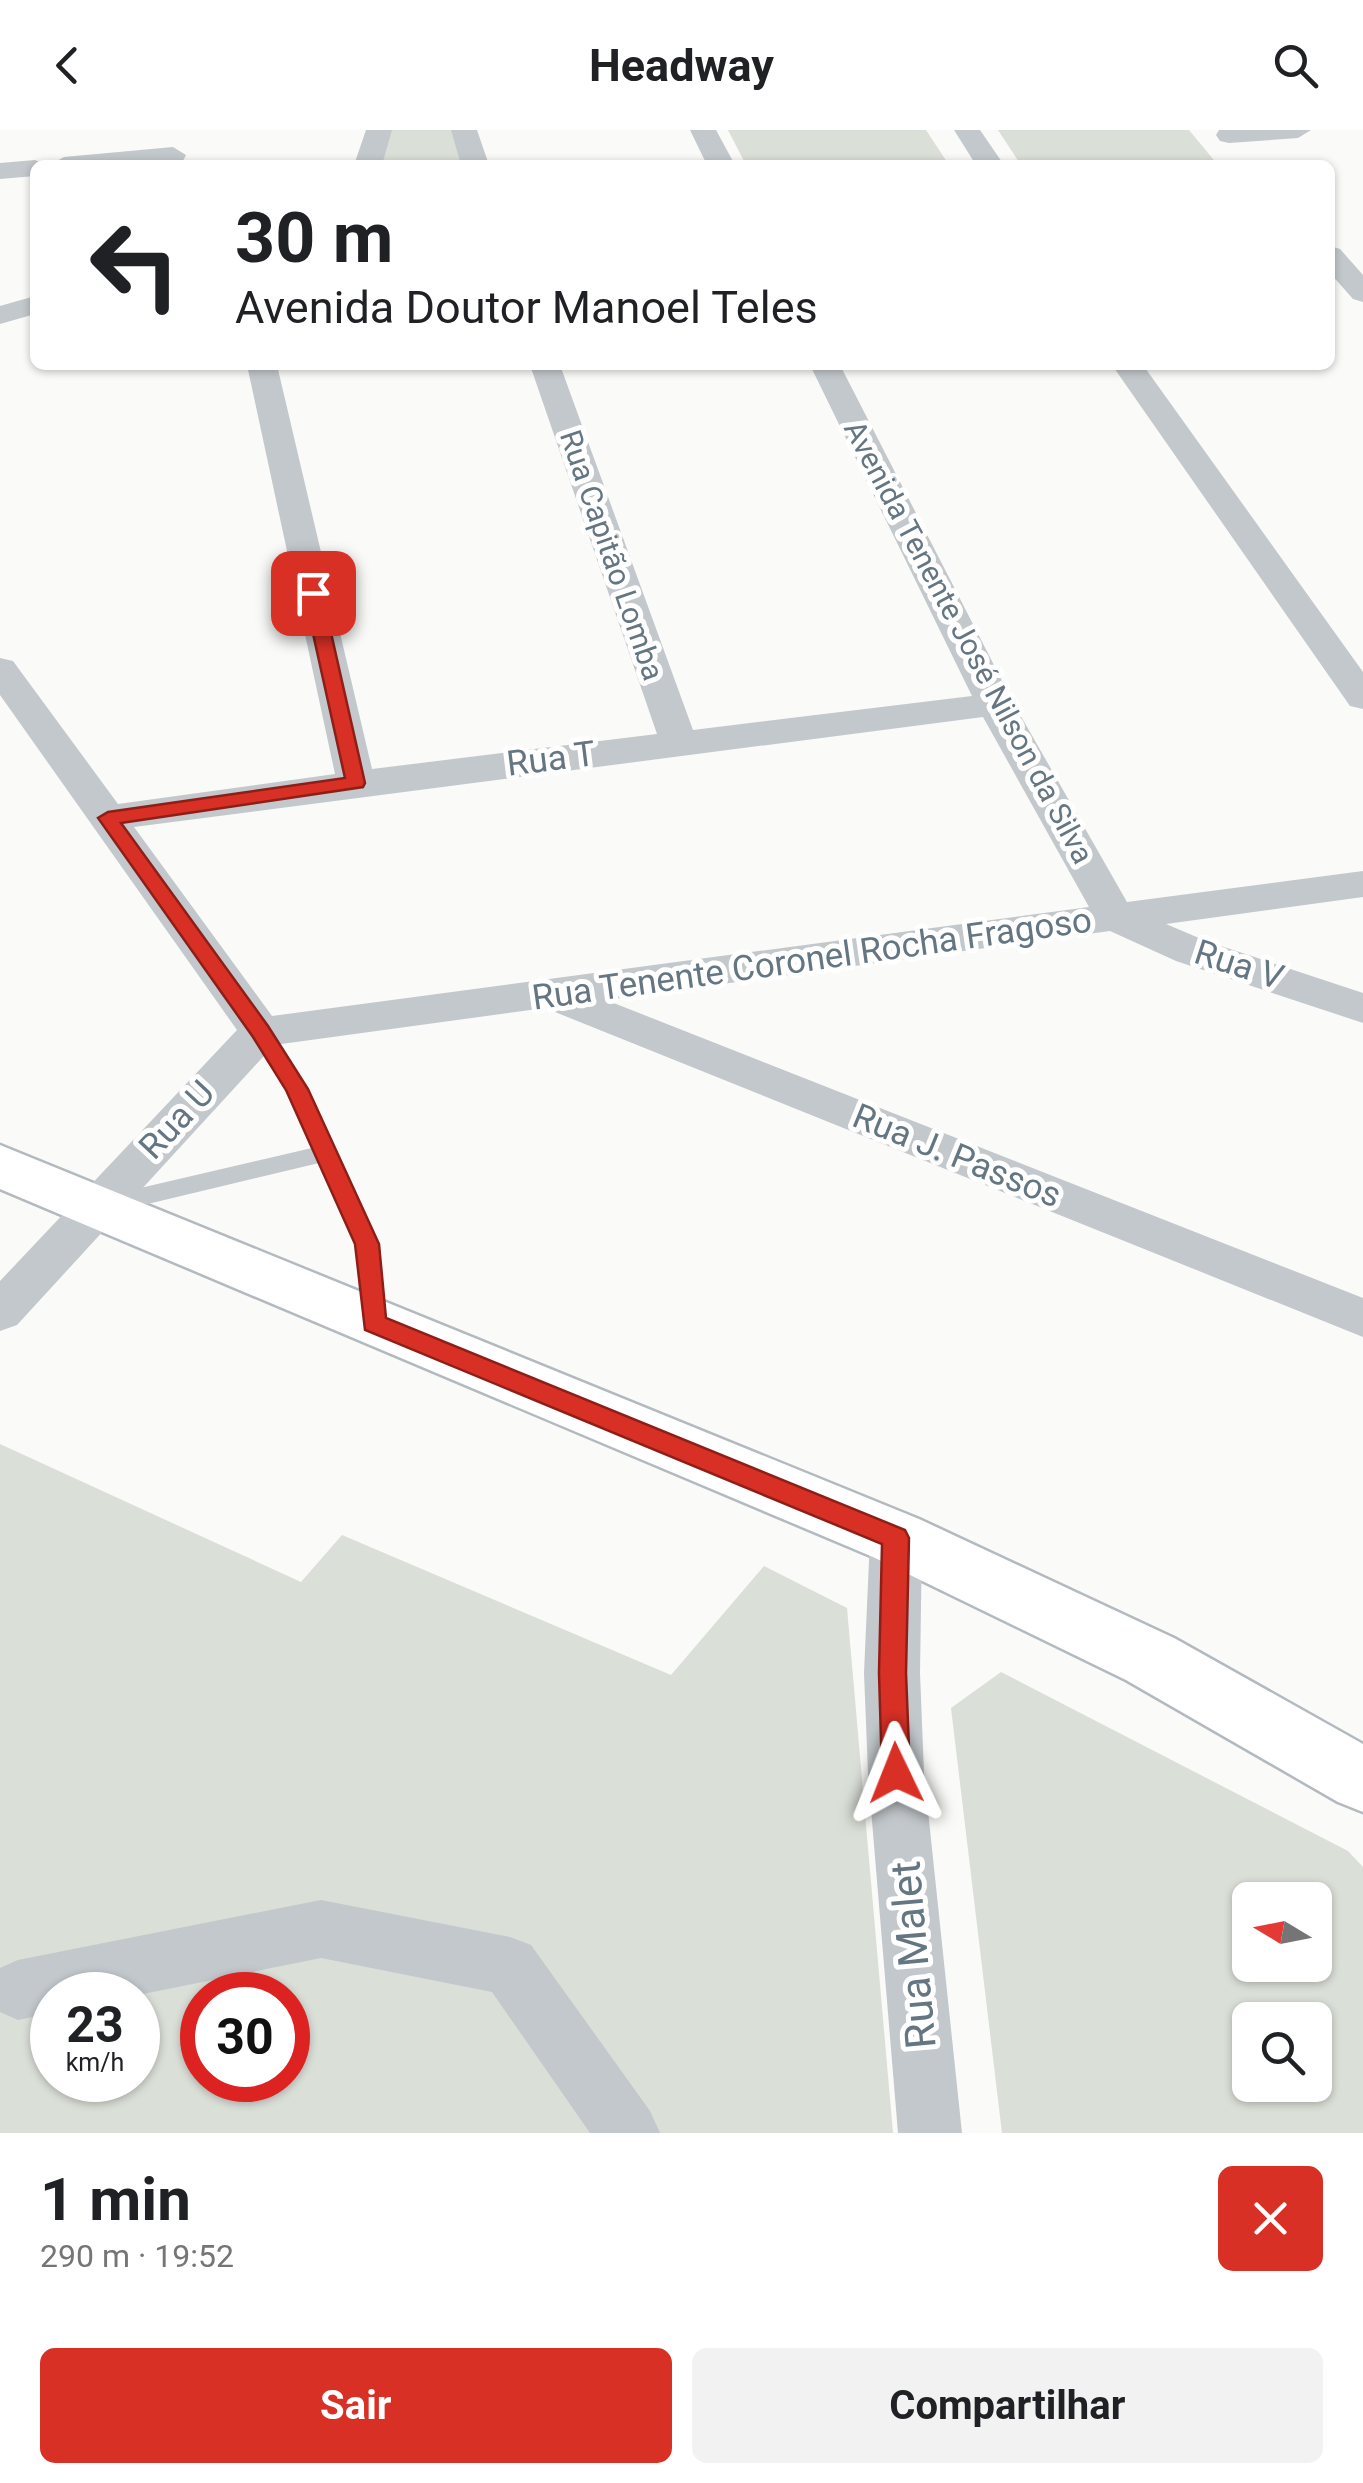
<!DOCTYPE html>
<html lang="pt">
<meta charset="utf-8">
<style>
body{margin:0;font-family:Roboto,sans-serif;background:#f2f2f2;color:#202124;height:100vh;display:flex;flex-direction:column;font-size:38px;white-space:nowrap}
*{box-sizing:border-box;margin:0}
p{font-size:32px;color:#757577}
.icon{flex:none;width:55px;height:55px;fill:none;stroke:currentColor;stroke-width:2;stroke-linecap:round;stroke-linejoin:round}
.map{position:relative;height:2003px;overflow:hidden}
.sheet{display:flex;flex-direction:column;background:#fff;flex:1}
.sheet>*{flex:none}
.top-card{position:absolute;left:30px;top:30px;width:1305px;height:210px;border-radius:15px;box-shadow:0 2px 8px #0004;background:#fff;color:#202124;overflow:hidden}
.needle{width:65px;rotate:280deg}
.tools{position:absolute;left:1232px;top:1752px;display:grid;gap:20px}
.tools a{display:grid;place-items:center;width:100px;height:100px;border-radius:15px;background:#fff;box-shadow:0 2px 8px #0004;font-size:50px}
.speed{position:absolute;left:30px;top:1842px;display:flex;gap:20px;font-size:50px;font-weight:700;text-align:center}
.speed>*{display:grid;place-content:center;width:130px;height:130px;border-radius:50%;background:#fff;box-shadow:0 2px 8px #0004;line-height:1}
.speed small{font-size:25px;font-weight:400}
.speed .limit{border:15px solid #d22;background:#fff;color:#111}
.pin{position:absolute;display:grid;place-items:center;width:85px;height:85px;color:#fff;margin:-42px;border-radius:20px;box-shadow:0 5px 15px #0006}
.me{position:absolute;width:110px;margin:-55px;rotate:358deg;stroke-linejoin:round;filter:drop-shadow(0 0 8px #0008)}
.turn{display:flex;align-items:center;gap:35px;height:210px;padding:0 40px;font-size:45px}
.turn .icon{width:130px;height:130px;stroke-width:2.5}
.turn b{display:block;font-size:70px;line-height:85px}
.round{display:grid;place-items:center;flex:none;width:105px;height:105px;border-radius:15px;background:#f2f2f2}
.overview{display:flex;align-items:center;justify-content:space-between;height:170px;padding:0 40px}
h1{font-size:60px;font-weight:700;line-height:75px}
.action{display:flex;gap:20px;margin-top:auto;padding:20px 40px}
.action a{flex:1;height:115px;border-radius:15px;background:#d93025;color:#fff;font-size:40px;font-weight:700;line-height:115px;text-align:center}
.action a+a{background:#f2f2f2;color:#202124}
header{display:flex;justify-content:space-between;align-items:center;height:130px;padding:0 40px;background:#fff;font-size:45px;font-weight:700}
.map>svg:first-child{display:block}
.green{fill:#dadfd7;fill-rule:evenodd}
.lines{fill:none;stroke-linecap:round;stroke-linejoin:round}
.secondary-casing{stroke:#b3babf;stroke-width:5}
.lane{fill:#c3c8cc;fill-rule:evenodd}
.street{fill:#c3c8cc;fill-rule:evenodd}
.secondary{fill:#fff;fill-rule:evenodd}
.route{fill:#d93025;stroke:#8d1f18;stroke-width:2.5}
.labels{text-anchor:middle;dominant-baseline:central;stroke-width:10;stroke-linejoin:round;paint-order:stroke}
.far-street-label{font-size:30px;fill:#657683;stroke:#fff}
.street-label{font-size:35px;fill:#657683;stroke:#fff}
.near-street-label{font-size:42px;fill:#657683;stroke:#fff}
</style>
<header><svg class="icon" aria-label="back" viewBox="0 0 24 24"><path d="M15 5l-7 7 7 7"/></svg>Headway<svg class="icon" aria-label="search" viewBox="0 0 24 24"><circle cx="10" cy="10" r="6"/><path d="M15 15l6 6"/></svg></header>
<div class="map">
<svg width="1363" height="2003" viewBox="0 0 1363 2003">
<rect width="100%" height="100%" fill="#fafaf8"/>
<path class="green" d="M 379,0 L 464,0 L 475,35 L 368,35 Z
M 728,0 L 926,0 L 949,35 L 746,35 Z
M 998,0 L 1189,0 L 1218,35 L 1021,35 Z
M 0,1314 L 301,1452 L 342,1405 L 671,1545 L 764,1436 L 847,1478 L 893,2003 L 0,2003 ZM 52,1865 L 138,1865 L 138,1950 L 52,1950 ZM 202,1865 L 288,1865 L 288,1950 L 202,1950 Z
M 1001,1542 L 1348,1721 L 1363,1737 L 1363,2003 L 1002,2003 L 951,1578 ZM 1315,1770 L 1315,1835 L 1250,1835 L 1250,1770 ZM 1315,1890 L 1315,1955 L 1250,1955 L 1250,1890 Z"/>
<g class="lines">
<defs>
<path id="secondary" d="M 0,1015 L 919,1389 L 1174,1508 L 1363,1614 L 1363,1682 L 1338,1672 L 1126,1550 L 873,1427 L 0,1059 Z"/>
</defs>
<use href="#secondary" class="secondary-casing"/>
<path class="lane" d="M 261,895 L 269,897 L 308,959 L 379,1114 L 386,1193 L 383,1200 L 365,1200 L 362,1193 L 355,1114 L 319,1033 L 106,1084 L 98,1081 L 94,1075 L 98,1069 L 106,1066 L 312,1018 L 286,960 L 250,902 Z"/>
<path class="street" d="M 366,0 L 392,0 L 382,35 L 354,35 Z
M 451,0 L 477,0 L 489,35 L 461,35 Z
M 690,0 L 716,0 L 735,35 L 707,35 Z
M 954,0 L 980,0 L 1004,35 L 976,35 Z
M 1219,0 L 1311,0 L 1298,8 L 1229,13 L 1220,11 L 1216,5 Z
M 173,17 L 186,25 L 183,31 L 152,35 L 50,35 L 64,27 Z
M 35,30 L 46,35 L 35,35 L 35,46 L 0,49 L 0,33 Z
M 1330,116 L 1340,119 L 1363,145 L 1363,172 L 1353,169 L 1330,143 Z
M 35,166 L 35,184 L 0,194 L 0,176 Z
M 247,235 L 277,235 L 372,639 L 657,604 L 530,235 L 560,235 L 693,600 L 972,566 L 810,235 L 840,235 L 1014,574 L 1127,772 L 1363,741 L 1363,767 L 1166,794 L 1206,811 L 1363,863 L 1363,893 L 1176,831 L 1110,801 L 606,870 L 1363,1168 L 1363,1207 L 545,878 L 274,915 L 17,1195 L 0,1201 L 0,1151 L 237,900 L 0,565 L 0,528 L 13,531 L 118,674 L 335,644 ZM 983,587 L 1089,777 L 272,886 L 134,697 Z
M 1112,235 L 1143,235 L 1363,542 L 1363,579 L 1350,576 Z
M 896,1386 L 915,1392 L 922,1408 L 920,1543 L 924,1643 L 962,2003 L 898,2003 L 868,1643 L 864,1543 L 870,1408 L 877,1392 Z
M 321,1770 L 510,1807 L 531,1815 L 650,1981 L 660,2003 L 590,2003 L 492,1862 L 321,1828 L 138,1865 L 52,1865 L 52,1883 L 18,1890 L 0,1882 L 0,1838 L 18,1830 Z"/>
<use href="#secondary" class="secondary"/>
</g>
<path class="route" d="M 313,457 L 322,463 L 365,653 L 363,657 L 121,693 L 268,896 L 308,959 L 379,1114 L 386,1188 L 905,1400 L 909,1408 L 906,1543 L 910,1643 L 906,1653 L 896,1656 L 886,1653 L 882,1643 L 879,1543 L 882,1414 L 365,1200 L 355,1114 L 286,960 L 253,907 L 98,688 L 108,682 L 345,648 L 304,463 Z"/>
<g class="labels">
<g class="far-street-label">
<text transform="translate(612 425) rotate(71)">Rua Capitão Lomba</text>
<text transform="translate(969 512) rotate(62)">Avenida Tenente José Nilson da Silva</text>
</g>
<g class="street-label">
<text transform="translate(551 629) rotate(-7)">Rua T</text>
<text transform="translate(812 829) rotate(-8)">Rua Tenente Coronel Rocha Fragoso</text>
<text transform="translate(1239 835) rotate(18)">Rua V</text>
<text transform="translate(177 990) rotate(-47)">Rua U</text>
<text transform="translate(957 1026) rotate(22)">Rua J. Passos</text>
</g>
<g class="near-street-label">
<text transform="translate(913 1825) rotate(-95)">Rua Malet</text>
</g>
</g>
</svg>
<div class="tools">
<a><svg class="needle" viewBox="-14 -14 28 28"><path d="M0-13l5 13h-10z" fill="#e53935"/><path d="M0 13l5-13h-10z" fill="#757577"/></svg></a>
<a><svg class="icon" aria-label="search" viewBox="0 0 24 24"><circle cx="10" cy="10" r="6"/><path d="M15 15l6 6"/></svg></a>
</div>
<div class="speed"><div>23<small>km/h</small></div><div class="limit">30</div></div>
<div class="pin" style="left:313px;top:463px;background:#d93025"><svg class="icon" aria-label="arrive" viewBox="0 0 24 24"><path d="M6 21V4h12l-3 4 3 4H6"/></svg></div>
<svg class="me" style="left:896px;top:1643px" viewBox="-20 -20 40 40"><path d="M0-17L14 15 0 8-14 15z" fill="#d93025" stroke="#fff" stroke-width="4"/></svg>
<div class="top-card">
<div class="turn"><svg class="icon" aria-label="left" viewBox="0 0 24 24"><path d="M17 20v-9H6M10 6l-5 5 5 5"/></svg><div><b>30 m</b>Avenida Doutor Manoel Teles</div></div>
</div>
</div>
<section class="sheet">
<div class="overview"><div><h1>1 min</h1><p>290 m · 19:52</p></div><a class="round" style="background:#d93025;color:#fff"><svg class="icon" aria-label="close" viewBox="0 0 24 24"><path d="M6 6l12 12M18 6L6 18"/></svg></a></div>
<div class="action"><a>Sair</a><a>Compartilhar</a></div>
</section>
